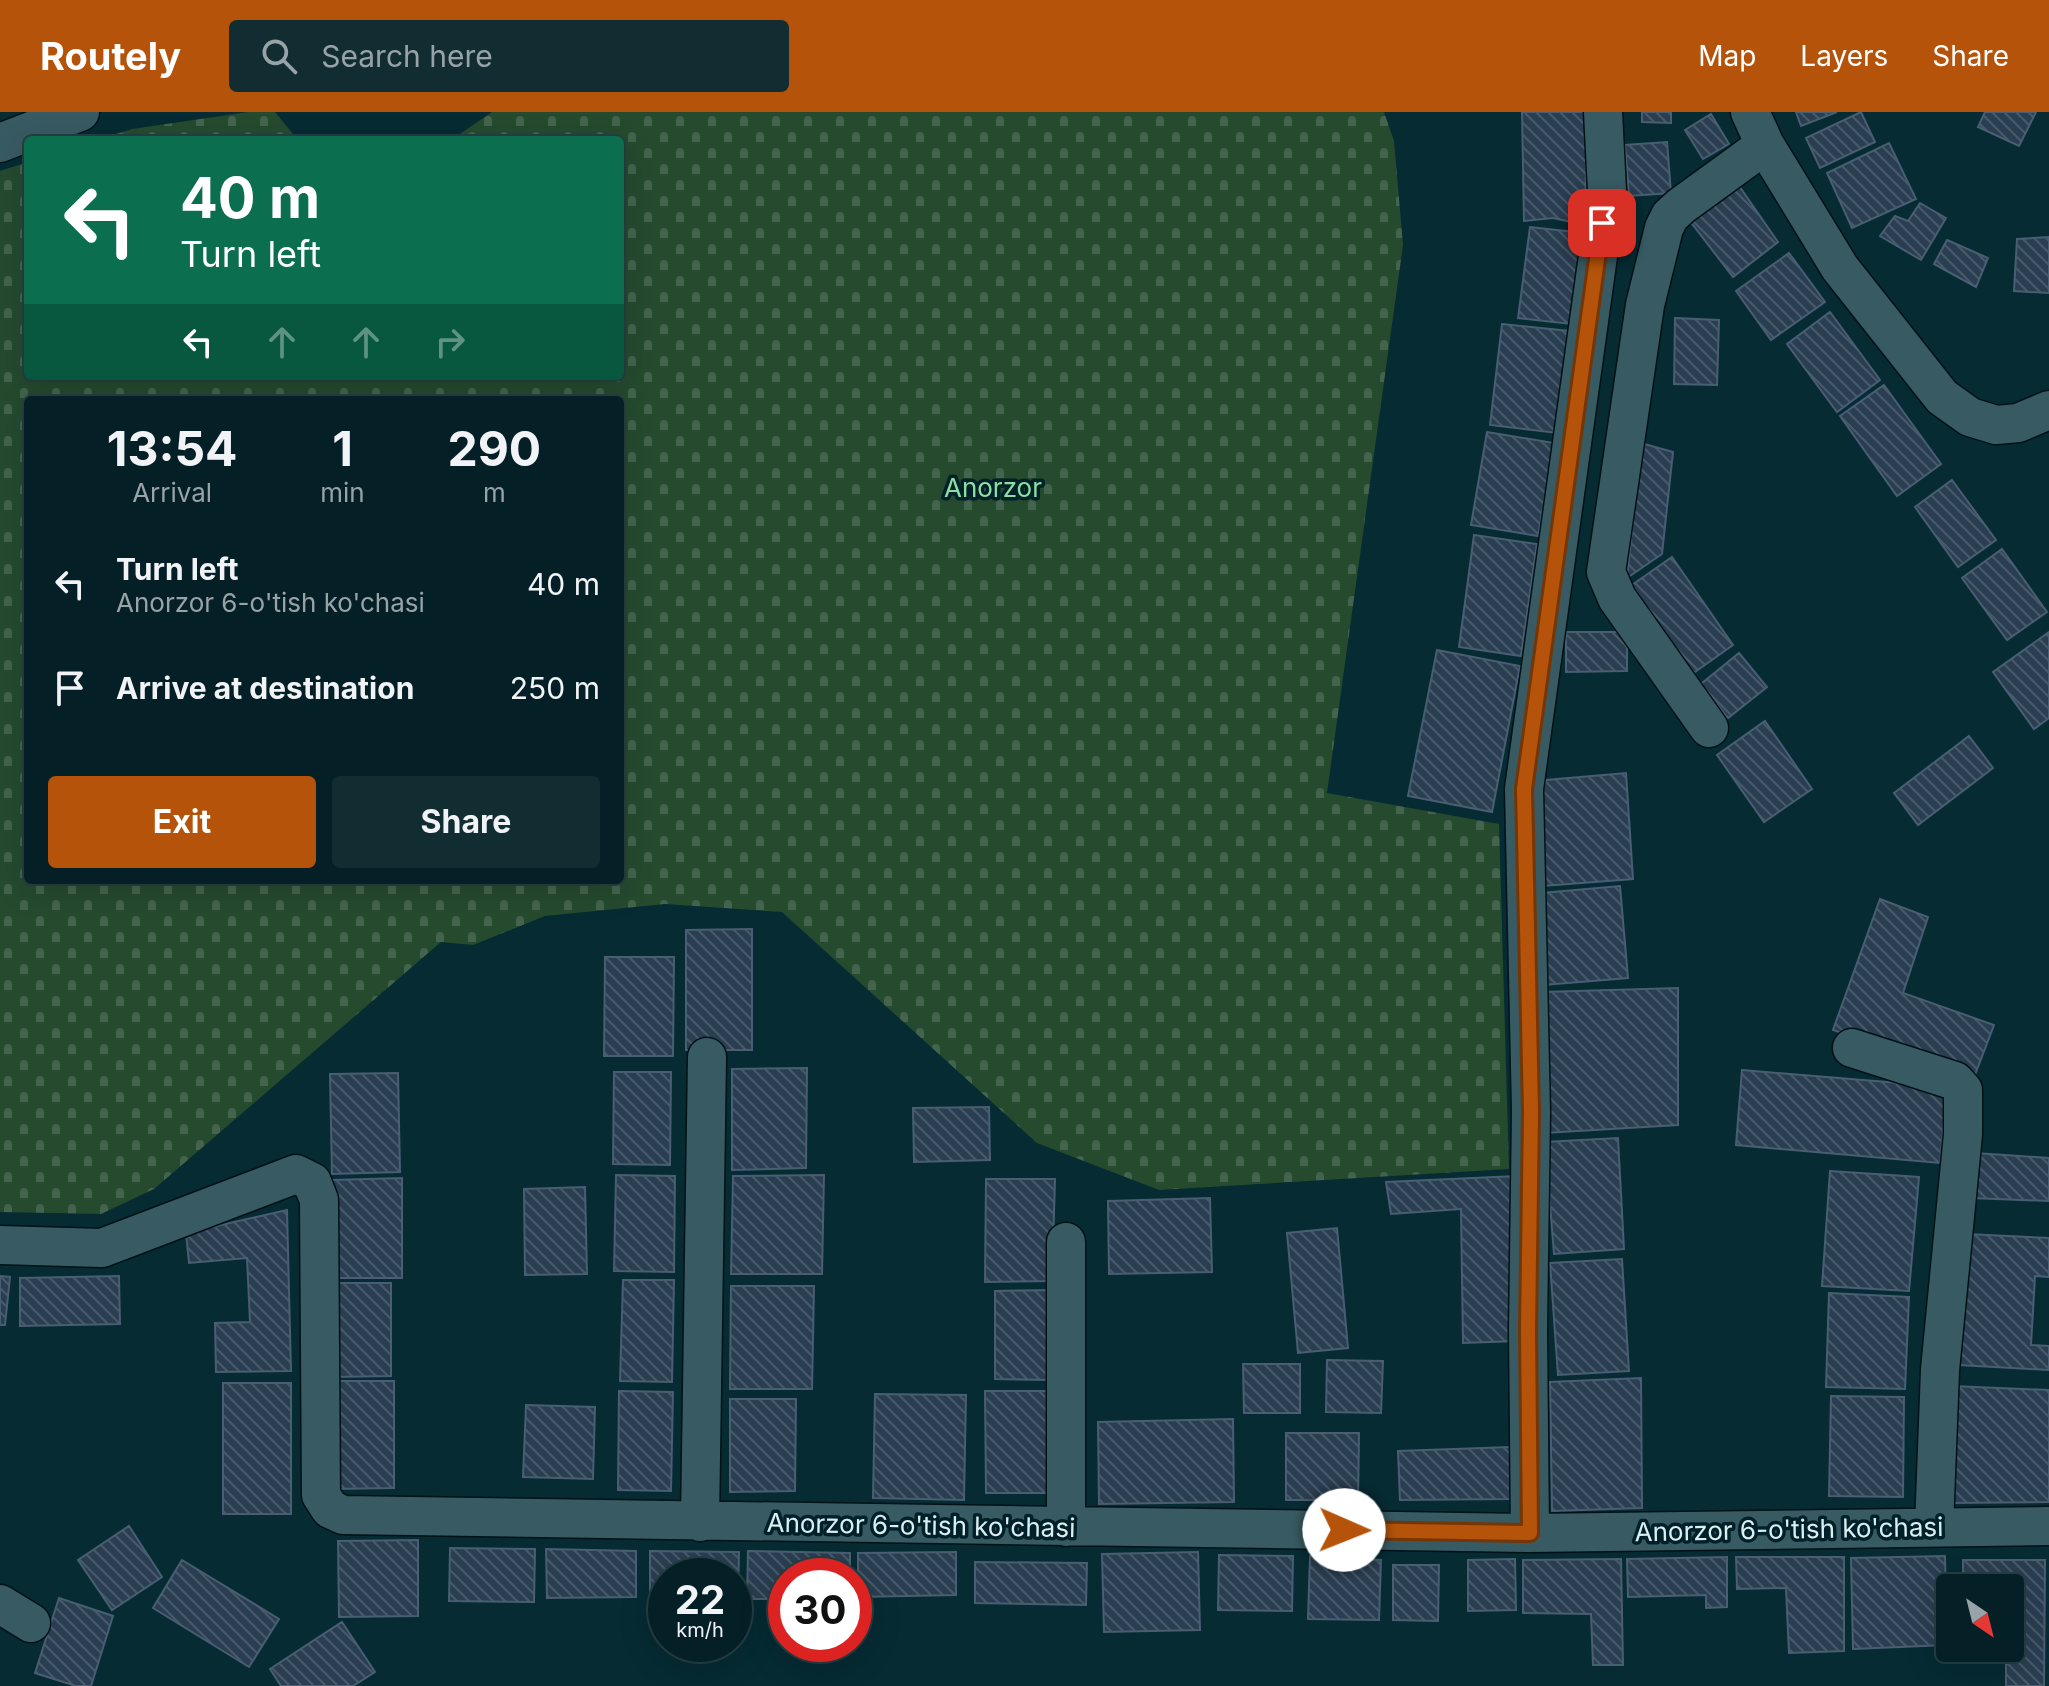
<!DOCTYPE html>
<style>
body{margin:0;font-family:Inter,sans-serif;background:#122d32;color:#f1f3f6;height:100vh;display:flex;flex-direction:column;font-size:30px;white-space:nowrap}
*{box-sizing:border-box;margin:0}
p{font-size:26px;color:#97a3a7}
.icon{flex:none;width:44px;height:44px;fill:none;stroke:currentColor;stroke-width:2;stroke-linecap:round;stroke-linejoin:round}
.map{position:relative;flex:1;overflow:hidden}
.drawer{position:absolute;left:24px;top:284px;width:600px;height:488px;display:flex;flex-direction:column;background:#042026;border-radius:8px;box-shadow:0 8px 32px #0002,0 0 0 2px #253e43}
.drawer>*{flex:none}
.top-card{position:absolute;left:24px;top:24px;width:600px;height:244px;border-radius:8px;box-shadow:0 8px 32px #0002,0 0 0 2px #253e43;background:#0b6e4f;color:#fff;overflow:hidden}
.needle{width:52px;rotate:145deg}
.tools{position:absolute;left:1936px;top:1462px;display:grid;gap:16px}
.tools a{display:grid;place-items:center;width:88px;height:88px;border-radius:8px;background:#042026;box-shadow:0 8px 32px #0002,0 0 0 2px #253e43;font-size:40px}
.speed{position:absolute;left:648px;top:1446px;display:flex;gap:16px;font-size:40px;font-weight:700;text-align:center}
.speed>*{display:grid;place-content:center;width:104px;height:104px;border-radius:50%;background:#042026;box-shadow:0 8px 32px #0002,0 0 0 2px #253e43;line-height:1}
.speed small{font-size:20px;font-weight:400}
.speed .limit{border:12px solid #d22;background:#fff;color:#111}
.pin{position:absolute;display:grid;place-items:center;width:68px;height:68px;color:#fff;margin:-34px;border-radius:16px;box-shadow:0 4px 12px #0006}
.me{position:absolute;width:88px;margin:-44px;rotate:91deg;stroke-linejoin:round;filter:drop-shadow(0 0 6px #0008)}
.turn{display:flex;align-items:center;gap:28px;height:168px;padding:0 24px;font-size:36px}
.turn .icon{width:104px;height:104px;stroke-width:2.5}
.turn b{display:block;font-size:56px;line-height:68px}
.lanes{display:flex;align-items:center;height:76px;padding:0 24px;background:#0003;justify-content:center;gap:40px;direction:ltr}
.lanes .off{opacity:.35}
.eta{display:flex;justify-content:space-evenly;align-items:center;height:136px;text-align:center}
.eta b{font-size:48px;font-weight:700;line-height:56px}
.action{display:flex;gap:16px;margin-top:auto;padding:16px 24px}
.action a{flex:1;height:92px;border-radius:8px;background:#b45309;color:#fff;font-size:32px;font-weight:700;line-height:92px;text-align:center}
.action a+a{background:#122d32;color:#f1f3f6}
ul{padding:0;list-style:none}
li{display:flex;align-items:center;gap:24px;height:104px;padding:0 24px}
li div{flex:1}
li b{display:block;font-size:30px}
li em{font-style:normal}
header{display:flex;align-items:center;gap:48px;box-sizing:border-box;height:112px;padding:0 40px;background:#b45309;color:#fff}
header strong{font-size:38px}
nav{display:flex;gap:44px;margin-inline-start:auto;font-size:28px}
.search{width:560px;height:72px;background:#122d32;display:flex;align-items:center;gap:20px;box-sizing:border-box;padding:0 28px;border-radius:8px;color:#97a3a7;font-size:30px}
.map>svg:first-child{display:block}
.cemetery{fill:url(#cemetery-stones);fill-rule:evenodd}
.building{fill:url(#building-back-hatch);stroke:#485e72;stroke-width:2}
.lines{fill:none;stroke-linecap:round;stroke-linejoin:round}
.minor-casing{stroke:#001218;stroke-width:41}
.minor{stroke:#385a63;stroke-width:38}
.route-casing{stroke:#753606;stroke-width:20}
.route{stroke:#b45309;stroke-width:14}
.labels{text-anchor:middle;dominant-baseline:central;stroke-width:7;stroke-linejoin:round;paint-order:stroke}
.park-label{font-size:26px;fill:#8be09f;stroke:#002129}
.street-label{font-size:26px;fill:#dbeef3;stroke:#002129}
</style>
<header>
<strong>Routely</strong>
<div class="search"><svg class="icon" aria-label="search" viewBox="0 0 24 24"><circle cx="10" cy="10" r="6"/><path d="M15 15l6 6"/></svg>Search here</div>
<nav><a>Map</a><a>Layers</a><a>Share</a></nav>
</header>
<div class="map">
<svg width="2049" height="1574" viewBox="0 0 2049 1574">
<defs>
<pattern id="cemetery-stones" width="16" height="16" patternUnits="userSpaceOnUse" patternTransform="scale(2)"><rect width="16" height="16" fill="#254a2e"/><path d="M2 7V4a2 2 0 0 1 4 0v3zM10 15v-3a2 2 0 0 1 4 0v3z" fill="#44644d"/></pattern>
<pattern id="building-back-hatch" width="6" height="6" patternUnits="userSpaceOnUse" patternTransform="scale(2)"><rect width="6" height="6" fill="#2a3e51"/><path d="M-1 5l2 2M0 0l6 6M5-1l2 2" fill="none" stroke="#485a6a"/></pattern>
</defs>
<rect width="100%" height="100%" fill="#062b33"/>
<path class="cemetery" d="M 248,0 L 275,0 L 298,28 L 97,28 L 132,17 Z
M 492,0 L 1384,0 L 1394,29 L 1403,133 L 1327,681 L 1499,712 L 1509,1057 L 1159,1078 L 1037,1031 L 782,800 L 665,792 L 545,804 L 473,833 L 441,830 L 154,1077 L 101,1102 L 0,1100 L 0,59 L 28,50 L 28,264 L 620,264 L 620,28 L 451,28 ZM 28,288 L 620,288 L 620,768 L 28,768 Z"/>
<path class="building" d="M 1522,0 L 1587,0 L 1585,113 L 1553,106 L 1524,109 Z
M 1642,0 L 1671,0 L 1671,11 L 1642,10 Z
M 1796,0 L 1837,0 L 1801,14 Z
M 1861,0 L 1875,30 L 1820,56 L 1806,26 Z
M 1985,0 L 2036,0 L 2019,34 L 1978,15 Z
M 1711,2 L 1729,32 L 1703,47 L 1685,18 Z
M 1667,30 L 1671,81 L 1629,84 L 1625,33 Z
M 1889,31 L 1916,87 L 1852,116 L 1827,61 Z
M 1735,68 L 1778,130 L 1733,165 L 1686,104 Z
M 1920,91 L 1946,106 L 1921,148 L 1880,124 L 1895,104 L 1908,109 Z
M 1530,115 L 1583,121 L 1571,212 L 1518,206 Z
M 2049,125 L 2049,181 L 2014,179 L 2017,127 Z
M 1947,128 L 1988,146 L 1976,175 L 1934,152 Z
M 1789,141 L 1825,190 L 1771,228 L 1736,179 Z
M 1830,200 L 1880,268 L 1837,300 L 1787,232 Z
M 1675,206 L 1719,208 L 1717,273 L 1674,272 Z
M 1502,212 L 1569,219 L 1557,321 L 1490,313 Z
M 1884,273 L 1941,352 L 1897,384 L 1840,304 Z
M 1487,320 L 1554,331 L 1538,424 L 1471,413 Z
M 1641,331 L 1673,340 L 1662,442 L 1627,466 Z
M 1952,368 L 1996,428 L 1958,455 L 1915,395 Z
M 1474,423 L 1537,432 L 1521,544 L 1459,535 Z
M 2002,437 L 2047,500 L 2007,528 L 1962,466 Z
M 1672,445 L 1733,533 L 1692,562 L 1632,473 Z
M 1566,520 L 1627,520 L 1627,559 L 1566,560 Z
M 2049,520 L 2049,606 L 2034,617 L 1993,560 Z
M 1437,538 L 1520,554 L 1492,700 L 1408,684 Z
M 1739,541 L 1767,575 L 1728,606 L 1701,572 Z
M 1765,609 L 1812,677 L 1764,710 L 1717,643 Z
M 1969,624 L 1993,656 L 1918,713 L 1894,681 Z
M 1626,661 L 1633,767 L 1543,774 L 1535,669 Z
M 1620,774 L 1628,866 L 1544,873 L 1542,781 Z
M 1880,787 L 1928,805 L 1903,881 L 1994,913 L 1973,968 L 1833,918 Z
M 752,817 L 752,938 L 686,938 L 686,818 Z
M 605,845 L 674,845 L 673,944 L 604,944 Z
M 1678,876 L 1678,1013 L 1545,1021 L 1543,880 Z
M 807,956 L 806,1056 L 732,1058 L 732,957 Z
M 1742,958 L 1947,975 L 1940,1051 L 1736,1033 Z
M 614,960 L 671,960 L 670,1053 L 613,1052 Z
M 398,961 L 400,1060 L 332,1062 L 330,962 Z
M 989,995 L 990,1048 L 914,1050 L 913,996 Z
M 1618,1026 L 1624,1137 L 1554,1142 L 1545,1030 Z
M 1975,1041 L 2049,1046 L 2049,1089 L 1971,1086 Z
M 1830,1059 L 1919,1065 L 1909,1179 L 1822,1174 Z
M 616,1063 L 675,1064 L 674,1160 L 614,1159 Z
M 824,1063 L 822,1162 L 731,1162 L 733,1064 Z
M 1516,1064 L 1517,1229 L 1463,1231 L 1461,1097 L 1391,1102 L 1386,1070 Z
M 402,1066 L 402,1166 L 332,1166 L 332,1068 Z
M 986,1067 L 1055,1067 L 1052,1169 L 985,1170 Z
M 585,1075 L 587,1162 L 525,1163 L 524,1077 Z
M 1210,1086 L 1212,1160 L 1109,1162 L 1108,1089 Z
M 287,1098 L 291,1259 L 216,1260 L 215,1211 L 250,1210 L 247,1146 L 189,1151 L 186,1121 Z
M 1337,1116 L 1348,1236 L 1298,1241 L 1287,1121 Z
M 1967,1122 L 2049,1126 L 2049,1165 L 2035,1164 L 2031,1233 L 2049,1234 L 2049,1258 L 1959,1253 Z
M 1622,1147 L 1629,1259 L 1558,1263 L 1550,1151 Z
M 0,1164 L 10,1165 L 5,1213 L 0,1213 Z
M 119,1164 L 120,1212 L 20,1214 L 20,1166 Z
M 623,1168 L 674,1168 L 672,1270 L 620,1269 Z
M 332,1171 L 391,1171 L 391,1264 L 333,1265 Z
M 731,1174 L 814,1174 L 812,1277 L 730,1277 Z
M 1051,1178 L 1051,1268 L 995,1267 L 995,1179 Z
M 1829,1181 L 1909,1185 L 1905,1277 L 1826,1275 Z
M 1327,1248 L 1383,1249 L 1381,1301 L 1326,1300 Z
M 1243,1252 L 1300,1252 L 1300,1301 L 1244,1301 Z
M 1641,1266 L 1642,1396 L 1552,1399 L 1550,1270 Z
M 333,1269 L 394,1269 L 394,1376 L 333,1377 Z
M 223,1271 L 291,1271 L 291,1402 L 223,1402 Z
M 1952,1274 L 2049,1278 L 2049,1390 L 1947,1391 Z
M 619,1279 L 673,1280 L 671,1379 L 618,1378 Z
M 985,1279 L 1052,1279 L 1052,1381 L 986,1381 Z
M 875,1282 L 966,1283 L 964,1388 L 873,1386 Z
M 1831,1284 L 1904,1285 L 1903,1385 L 1829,1384 Z
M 730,1287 L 796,1287 L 795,1379 L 730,1380 Z
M 526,1293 L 595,1295 L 593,1367 L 523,1365 Z
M 1233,1307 L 1234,1390 L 1099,1392 L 1098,1310 Z
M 1286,1321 L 1359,1321 L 1358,1388 L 1286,1388 Z
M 1510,1335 L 1511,1387 L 1400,1388 L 1398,1339 Z
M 129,1414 L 162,1465 L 112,1498 L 78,1448 Z
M 418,1428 L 418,1504 L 339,1505 L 338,1429 Z
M 450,1436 L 535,1437 L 534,1490 L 449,1489 Z
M 546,1437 L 636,1439 L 636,1485 L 547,1486 Z
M 650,1439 L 739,1440 L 738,1485 L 734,1485 L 734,1464 L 666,1464 L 666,1486 L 650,1486 Z
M 748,1439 L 850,1441 L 850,1464 L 786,1464 L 786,1487 L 747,1487 Z
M 956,1440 L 956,1483 L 858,1485 L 858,1441 Z
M 1198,1440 L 1200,1518 L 1104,1520 L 1102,1442 Z
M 1219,1443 L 1293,1444 L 1292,1499 L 1218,1498 Z
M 1310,1444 L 1381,1448 L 1379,1508 L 1308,1507 Z
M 1945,1444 L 1947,1533 L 1853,1537 L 1851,1446 Z
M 1727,1445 L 1727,1495 L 1706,1496 L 1706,1483 L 1628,1485 L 1627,1447 Z
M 1736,1445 L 1844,1445 L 1844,1539 L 1789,1541 L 1786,1476 L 1737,1477 Z
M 1515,1447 L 1516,1498 L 1468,1499 L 1468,1448 Z
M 1621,1447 L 1623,1553 L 1593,1553 L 1591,1502 L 1523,1501 L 1523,1448 Z
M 182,1448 L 279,1507 L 249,1555 L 153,1496 Z
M 1963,1448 L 2045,1448 L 2044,1574 L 2006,1574 L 2006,1536 L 2010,1536 L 2010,1476 L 1963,1476 Z
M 975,1450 L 1087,1451 L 1086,1493 L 975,1491 Z
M 1393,1453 L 1439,1453 L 1438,1509 L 1393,1508 Z
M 59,1486 L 113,1504 L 91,1574 L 76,1574 L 35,1561 Z
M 342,1510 L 375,1560 L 353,1574 L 281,1574 L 270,1557 Z"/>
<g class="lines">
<defs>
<path id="minor" d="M 1750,0 L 1765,33 L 1840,156 L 1942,285 L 1970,305 L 1996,313 L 2018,311 L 2049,298
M 0,31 L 80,0
M 1709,616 L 1617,486 L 1606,460 L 1645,193 L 1664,116 L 1670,104 L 1681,94 L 1765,33
M 1852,936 L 1955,969 L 1963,978 L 1963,1022 L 1940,1258 L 1934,1415
M 0,1133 L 102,1136 L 296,1062 L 312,1070 L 319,1088 L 321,1383 L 330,1397 L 343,1403 L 1530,1421 L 2049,1414
M 700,1410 L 707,945
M 1066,1415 L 1066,1130
M 1530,1421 L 1528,1218 L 1531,1000 L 1524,677 L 1607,79 L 1603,0
M 0,1492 L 31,1511"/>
</defs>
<use href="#minor" class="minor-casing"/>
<use href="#minor" class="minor"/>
</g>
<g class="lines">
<defs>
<path id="route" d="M 1344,1418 L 1530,1421 L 1528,1218 L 1531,1000 L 1524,677 L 1602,111"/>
</defs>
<use href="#route" class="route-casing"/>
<use href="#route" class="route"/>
</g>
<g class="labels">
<g class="park-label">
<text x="993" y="375">Anorzor</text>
</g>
<g class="street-label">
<text transform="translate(921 1413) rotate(1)">Anorzor 6-o'tish ko'chasi</text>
<text transform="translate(1789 1417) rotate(-1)">Anorzor 6-o'tish ko'chasi</text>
</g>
</g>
</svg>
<div class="tools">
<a><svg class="needle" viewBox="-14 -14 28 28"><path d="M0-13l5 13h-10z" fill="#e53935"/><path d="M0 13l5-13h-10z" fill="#97a3a7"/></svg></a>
</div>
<div class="speed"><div>22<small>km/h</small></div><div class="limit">30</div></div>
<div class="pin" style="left:1602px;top:111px;background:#d93025"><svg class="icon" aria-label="arrive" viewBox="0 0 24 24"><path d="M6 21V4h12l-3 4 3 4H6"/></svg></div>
<svg class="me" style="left:1344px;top:1418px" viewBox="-20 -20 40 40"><circle r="19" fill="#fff"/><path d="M0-13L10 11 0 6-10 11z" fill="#b45309"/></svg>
<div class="top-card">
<div class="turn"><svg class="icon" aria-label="left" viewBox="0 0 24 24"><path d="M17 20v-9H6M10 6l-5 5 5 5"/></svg><div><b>40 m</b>Turn left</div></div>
<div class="lanes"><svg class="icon" aria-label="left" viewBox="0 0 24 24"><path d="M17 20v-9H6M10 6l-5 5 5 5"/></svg><svg class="icon off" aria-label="ahead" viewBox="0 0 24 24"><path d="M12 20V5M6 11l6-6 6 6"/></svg><svg class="icon off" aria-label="ahead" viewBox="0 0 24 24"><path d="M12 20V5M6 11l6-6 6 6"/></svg><svg class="icon off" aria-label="right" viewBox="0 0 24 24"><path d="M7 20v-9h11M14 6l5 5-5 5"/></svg></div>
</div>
<section class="drawer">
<div class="eta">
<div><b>13:54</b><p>Arrival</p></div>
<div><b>1</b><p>min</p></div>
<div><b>290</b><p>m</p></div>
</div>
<ul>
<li><svg class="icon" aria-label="left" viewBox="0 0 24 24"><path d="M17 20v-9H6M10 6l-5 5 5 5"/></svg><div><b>Turn left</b><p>Anorzor 6-o'tish ko'chasi</p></div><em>40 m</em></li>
<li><svg class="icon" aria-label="arrive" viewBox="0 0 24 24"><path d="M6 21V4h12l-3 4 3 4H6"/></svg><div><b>Arrive at destination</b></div><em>250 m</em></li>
</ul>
<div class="action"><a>Exit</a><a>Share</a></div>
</section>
</div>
